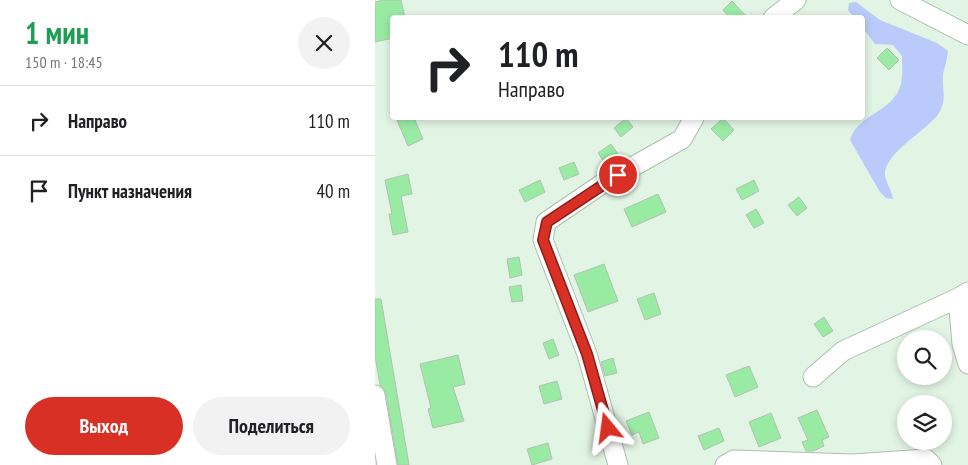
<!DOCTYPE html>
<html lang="ru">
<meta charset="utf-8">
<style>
body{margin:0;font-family:"PT Sans Narrow",sans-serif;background:#f2f2f2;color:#202124;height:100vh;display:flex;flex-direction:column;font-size:19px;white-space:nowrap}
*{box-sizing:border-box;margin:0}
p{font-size:16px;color:#757577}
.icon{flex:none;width:28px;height:28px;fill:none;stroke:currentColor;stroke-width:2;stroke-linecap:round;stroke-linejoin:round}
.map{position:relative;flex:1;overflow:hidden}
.details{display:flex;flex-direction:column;background:#fff;width:375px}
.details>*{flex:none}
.banner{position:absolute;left:15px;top:15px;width:475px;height:105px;border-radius:5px;box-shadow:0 2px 8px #0003;background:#fff;color:#202124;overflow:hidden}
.fabs{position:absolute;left:522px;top:330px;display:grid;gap:10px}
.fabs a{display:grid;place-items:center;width:55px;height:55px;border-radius:50%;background:#fff;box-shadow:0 2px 8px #0003;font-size:25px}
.pin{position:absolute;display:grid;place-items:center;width:42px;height:42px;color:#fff;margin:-21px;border:2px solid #fff;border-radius:50%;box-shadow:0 1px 5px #0007}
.me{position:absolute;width:55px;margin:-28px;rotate:344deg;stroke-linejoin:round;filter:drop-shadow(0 0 4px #0008)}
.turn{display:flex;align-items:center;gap:18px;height:105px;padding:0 25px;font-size:22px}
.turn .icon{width:65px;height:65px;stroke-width:2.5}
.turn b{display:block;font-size:35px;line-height:42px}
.round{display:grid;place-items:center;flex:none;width:52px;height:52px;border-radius:26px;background:#f2f2f2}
.head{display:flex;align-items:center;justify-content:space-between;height:85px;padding:0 25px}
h1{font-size:30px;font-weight:700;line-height:38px;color:#1e9e55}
.cta{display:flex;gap:10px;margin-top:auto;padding:10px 25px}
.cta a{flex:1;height:58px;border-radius:30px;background:#d93025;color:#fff;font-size:20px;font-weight:700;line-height:58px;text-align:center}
.cta a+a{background:#f2f2f2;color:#202124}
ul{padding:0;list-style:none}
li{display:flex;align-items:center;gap:15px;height:70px;padding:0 25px;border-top:1px solid #e0e0e0}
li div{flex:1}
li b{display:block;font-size:19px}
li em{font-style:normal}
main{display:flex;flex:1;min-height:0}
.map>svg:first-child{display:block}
.green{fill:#bacafb}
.building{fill:#99eba4;stroke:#b1c2b2}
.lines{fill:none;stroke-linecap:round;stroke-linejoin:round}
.minor-casing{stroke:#adbfae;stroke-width:21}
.minor{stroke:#fff;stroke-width:19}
.route-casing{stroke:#8d1f18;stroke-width:12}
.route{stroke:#d93025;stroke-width:9}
</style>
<main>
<section class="details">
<div class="head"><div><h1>1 мин</h1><p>150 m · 18:45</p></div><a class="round"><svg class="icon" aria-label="close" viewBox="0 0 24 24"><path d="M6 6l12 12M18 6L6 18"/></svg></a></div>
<ul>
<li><svg class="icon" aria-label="right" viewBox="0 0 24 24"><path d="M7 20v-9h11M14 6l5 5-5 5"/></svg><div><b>Направо</b></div><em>110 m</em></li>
<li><svg class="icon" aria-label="arrive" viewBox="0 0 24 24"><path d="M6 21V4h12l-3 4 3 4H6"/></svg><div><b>Пункт назначения</b></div><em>40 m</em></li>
</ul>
<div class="cta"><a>Выход</a><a>Поделиться</a></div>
</section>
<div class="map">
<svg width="593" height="465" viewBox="0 0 593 465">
<rect width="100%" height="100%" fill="#e2f4e3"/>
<path class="green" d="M 481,2 L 505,20 L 562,43 L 573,51 C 572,59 571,63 569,70 C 565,83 573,97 565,111 C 558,127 509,152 510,174 C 510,182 517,190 518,199 L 511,198 L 505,192 L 475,140 C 482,114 519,112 526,84 C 528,75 527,65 527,56 L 518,45 L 500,44 L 488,28 L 488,18 L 479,17 L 473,10 L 474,3 Z"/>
<path class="building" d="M 9,0 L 26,0 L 30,18 L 18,18 L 18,38 L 0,42 L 0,2 Z
M 357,1 L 373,18 L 355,18 L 348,10 Z
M 512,48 L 524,60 L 514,70 L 502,58 Z
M 29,118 L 39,118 L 48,139 L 33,146 L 22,120 Z
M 251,118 L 258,127 L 246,137 L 239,128 Z
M 348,118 L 359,130 L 348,141 L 336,129 Z
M 236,144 L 245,157 L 232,166 L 223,153 Z
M 199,162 L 204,174 L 189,180 L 184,168 Z
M 33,174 L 37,194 L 26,196 L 33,232 L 18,235 L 14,214 L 17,214 L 10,180 Z
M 165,180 L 170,192 L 150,202 L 144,190 Z
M 379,180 L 384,191 L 367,200 L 361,189 Z
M 283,194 L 291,212 L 257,227 L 249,209 Z
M 424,197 L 432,208 L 422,216 L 413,205 Z
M 381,209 L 389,223 L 379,228 L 371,215 Z
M 144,257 L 147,275 L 135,278 L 132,259 Z
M 229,264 L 243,301 L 213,312 L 199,275 Z
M 146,285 L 148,301 L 137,302 L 134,287 Z
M 279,293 L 286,314 L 270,320 L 262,299 Z
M 0,299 L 6,299 L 34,465 L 23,465 L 11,393 L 5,385 L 0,356 Z
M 449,317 L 458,331 L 448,337 L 439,324 Z
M 178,339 L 184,355 L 174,359 L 168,343 Z
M 83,355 L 90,384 L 78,387 L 89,421 L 58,428 L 53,409 L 56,408 L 45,364 Z
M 238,358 L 242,373 L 230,376 L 226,362 Z
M 374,366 L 383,387 L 360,397 L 351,375 Z
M 182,381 L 187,399 L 169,404 L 164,386 Z
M 442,410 L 454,437 L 447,440 L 449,446 L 438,451 L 431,451 L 427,442 L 433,440 L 423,418 Z
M 274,412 L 284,438 L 268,444 L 264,432 L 257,435 L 251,421 Z
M 396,413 L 406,438 L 384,447 L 374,422 Z
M 344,428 L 349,441 L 329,450 L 323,436 Z
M 173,443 L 177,459 L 157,465 L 152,449 Z"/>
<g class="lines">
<defs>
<path id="minor" d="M 525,0 L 593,35
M 398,18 L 421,0
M 593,292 L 583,298 L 587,344 L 593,364
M 438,377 L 468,351 L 583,298
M 0,395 L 12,465
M 243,465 L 212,354 L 168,240 L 171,222 L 227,184 L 307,139 L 319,118
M 350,465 L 359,460 L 478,464 L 551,459 L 557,465"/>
</defs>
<use href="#minor" class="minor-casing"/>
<use href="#minor" class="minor"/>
</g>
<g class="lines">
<defs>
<path id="route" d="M 233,428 L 212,354 L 168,240 L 172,222 L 243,175"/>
</defs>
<use href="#route" class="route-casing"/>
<use href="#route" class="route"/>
</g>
</svg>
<div class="fabs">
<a><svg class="icon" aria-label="search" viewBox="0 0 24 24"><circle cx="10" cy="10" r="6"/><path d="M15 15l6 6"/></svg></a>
<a><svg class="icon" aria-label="layers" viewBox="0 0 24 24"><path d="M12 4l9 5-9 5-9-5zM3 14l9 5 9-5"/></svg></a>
</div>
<div class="pin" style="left:243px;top:175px;background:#d93025"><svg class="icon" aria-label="arrive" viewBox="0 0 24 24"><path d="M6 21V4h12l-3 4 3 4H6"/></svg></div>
<svg class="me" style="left:233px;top:428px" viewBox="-20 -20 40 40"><path d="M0-17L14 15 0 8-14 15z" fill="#d93025" stroke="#fff" stroke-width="4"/></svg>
<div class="banner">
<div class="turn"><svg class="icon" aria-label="right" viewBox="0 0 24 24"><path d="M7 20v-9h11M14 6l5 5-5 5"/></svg><div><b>110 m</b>Направо</div></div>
</div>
</div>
</main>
